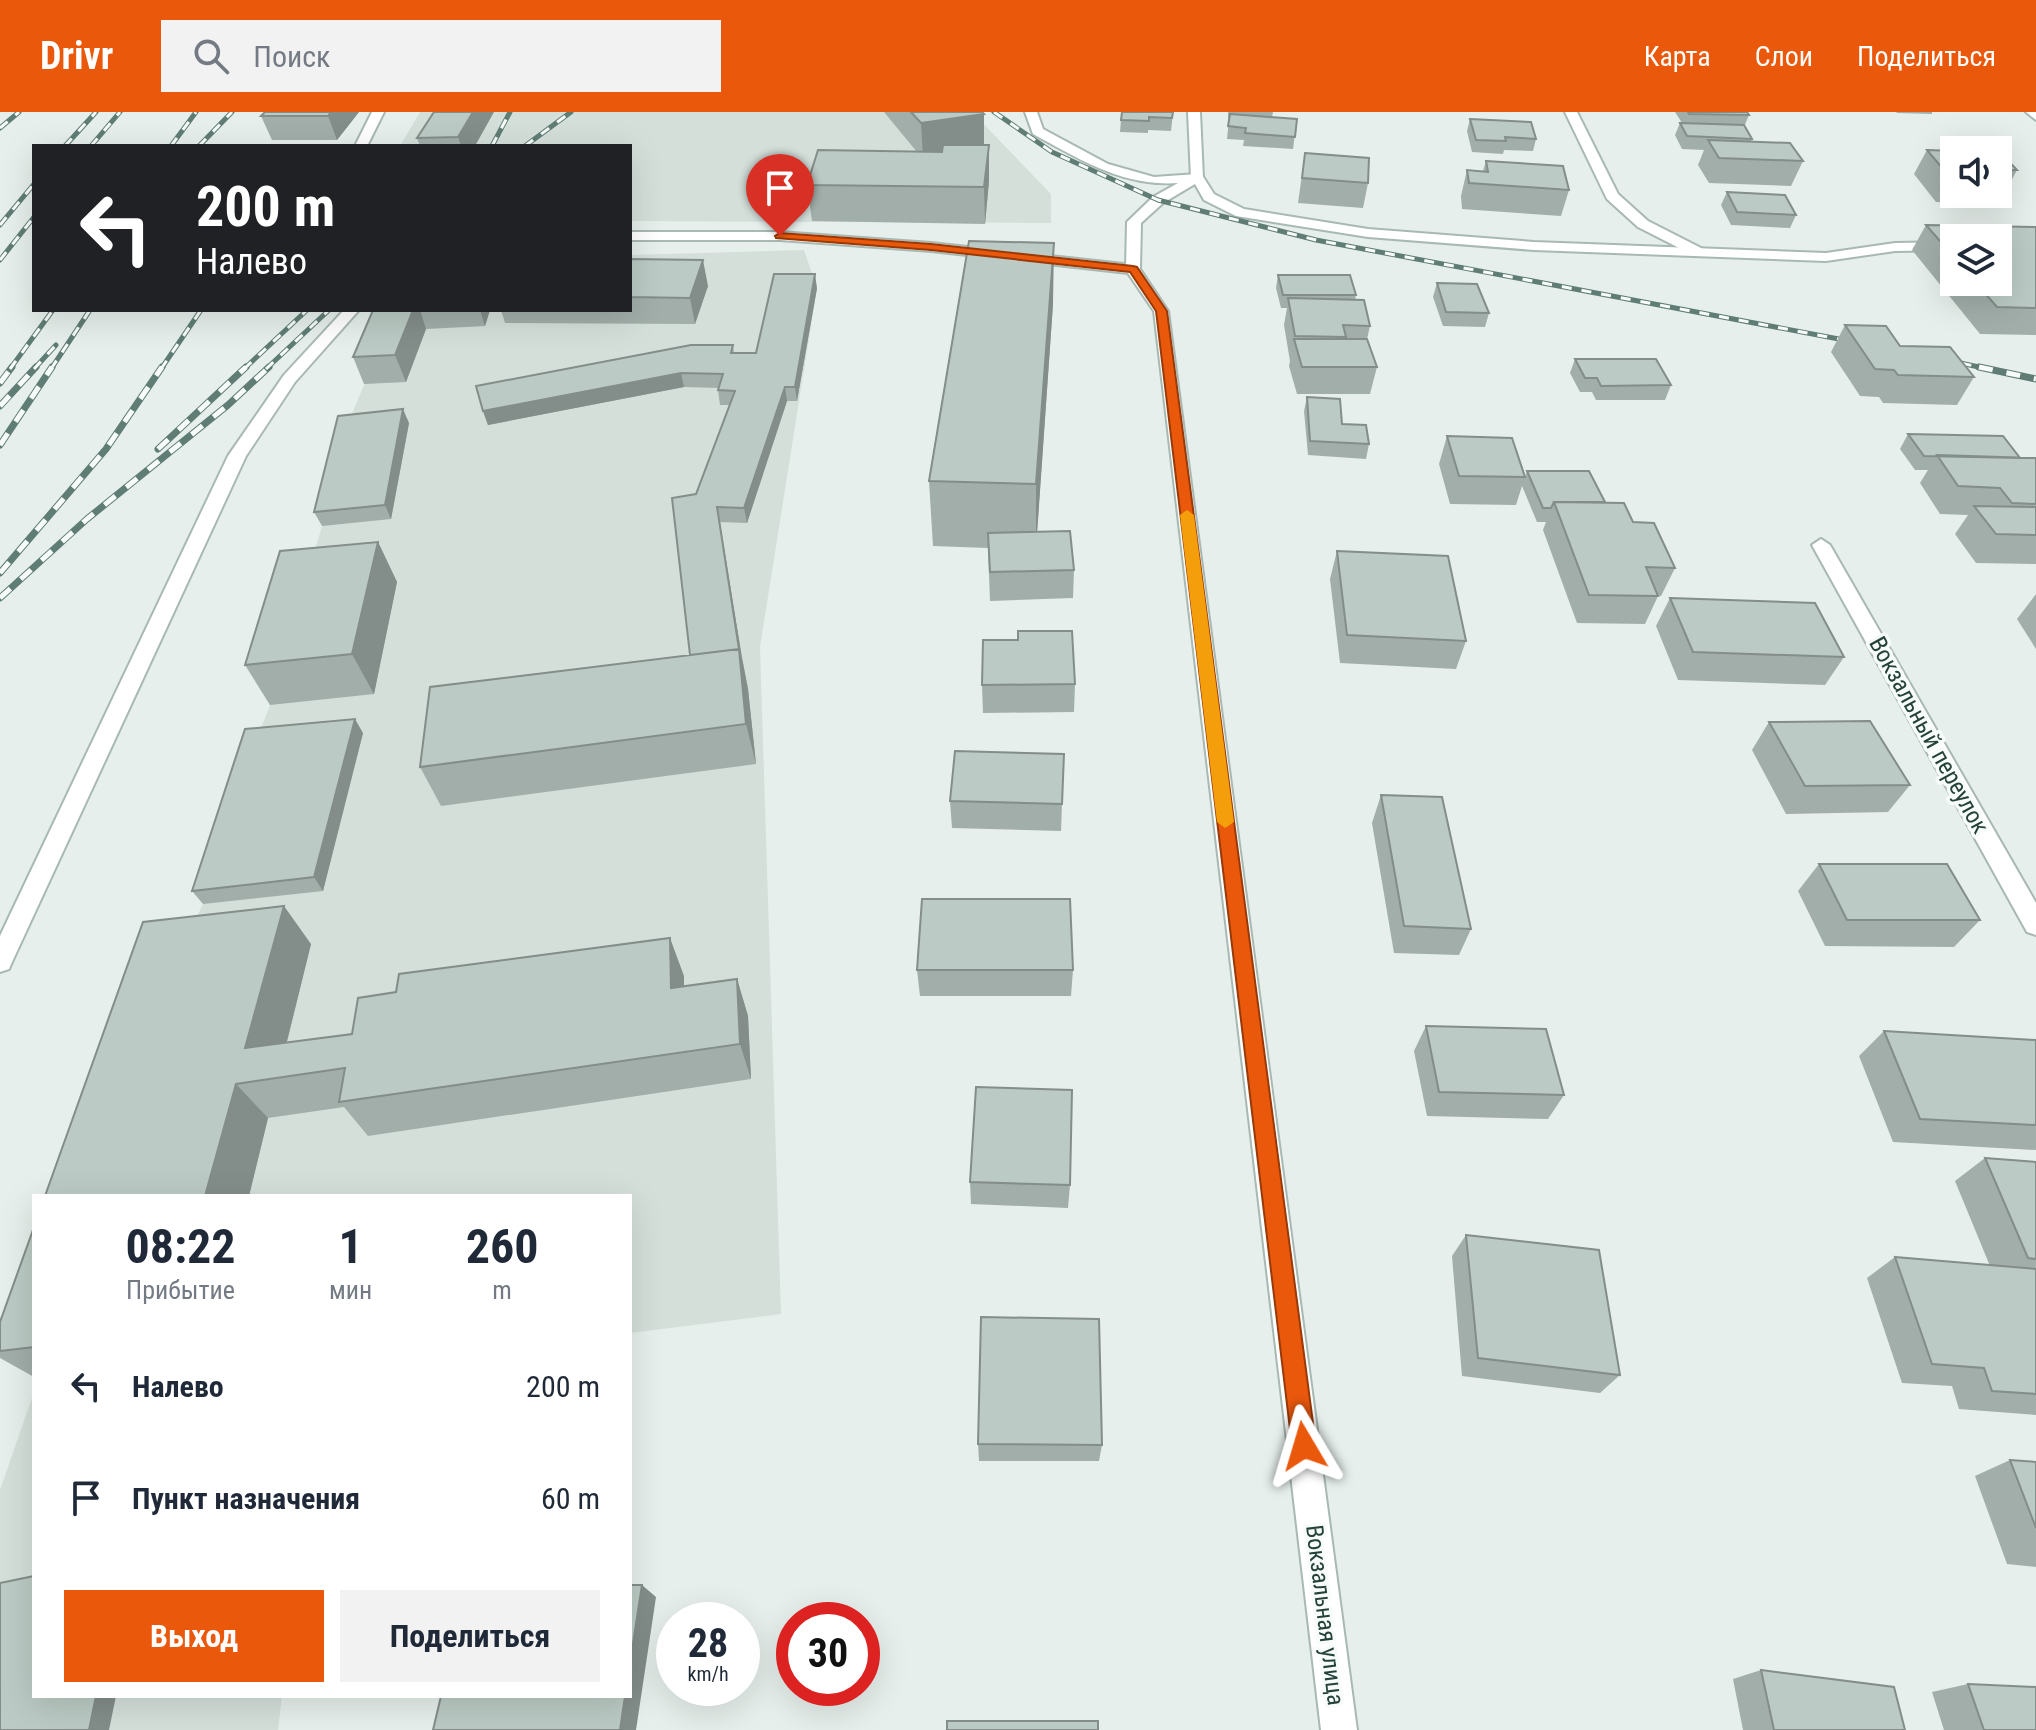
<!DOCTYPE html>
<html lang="ru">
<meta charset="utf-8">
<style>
body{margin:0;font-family:"Roboto Condensed",sans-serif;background:#f2f2f3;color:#1f2937;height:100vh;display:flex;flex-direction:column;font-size:30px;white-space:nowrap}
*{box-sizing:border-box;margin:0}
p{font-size:26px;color:#747a83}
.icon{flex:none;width:44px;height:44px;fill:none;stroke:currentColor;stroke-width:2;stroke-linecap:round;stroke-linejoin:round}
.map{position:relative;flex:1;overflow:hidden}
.drawer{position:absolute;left:32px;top:1082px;width:600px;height:504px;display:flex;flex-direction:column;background:#fff;border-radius:0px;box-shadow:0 8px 32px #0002}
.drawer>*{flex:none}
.banner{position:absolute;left:32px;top:32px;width:600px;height:168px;border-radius:0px;box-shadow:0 8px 32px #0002;background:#202124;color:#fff;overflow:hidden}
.tools{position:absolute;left:1940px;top:24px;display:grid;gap:16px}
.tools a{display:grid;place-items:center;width:72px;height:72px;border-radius:0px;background:#fff;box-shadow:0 8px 32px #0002;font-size:40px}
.speed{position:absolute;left:656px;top:1490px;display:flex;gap:16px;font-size:40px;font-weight:700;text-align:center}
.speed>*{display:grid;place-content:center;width:104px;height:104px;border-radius:50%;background:#fff;box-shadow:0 8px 32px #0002;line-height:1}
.speed small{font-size:20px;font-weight:400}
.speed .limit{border:12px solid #d22;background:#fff;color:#111}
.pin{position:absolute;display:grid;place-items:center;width:68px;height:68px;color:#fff;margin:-82px -34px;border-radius:50% 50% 50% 0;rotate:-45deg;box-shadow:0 0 8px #0007}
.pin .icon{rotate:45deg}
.me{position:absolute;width:88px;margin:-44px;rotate:353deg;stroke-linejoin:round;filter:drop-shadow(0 0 6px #0008)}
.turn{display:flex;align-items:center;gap:28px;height:168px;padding:0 32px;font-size:36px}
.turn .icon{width:104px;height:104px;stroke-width:2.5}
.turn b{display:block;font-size:56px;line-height:68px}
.eta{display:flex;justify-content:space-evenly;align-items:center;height:136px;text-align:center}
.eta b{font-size:48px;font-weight:700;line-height:56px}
.cta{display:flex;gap:16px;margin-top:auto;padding:16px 32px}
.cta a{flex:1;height:92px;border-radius:0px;background:#ea580c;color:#fff;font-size:32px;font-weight:700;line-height:92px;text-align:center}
.cta a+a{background:#f2f2f3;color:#1f2937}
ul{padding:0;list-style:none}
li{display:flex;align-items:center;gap:24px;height:112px;padding:0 32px}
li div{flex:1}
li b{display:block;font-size:30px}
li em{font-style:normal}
header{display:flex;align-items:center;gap:48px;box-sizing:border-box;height:112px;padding:0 40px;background:#ea580c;color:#fff}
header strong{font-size:38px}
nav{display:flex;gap:44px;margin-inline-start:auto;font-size:28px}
.search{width:560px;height:72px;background:#f2f2f3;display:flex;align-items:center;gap:20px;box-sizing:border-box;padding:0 28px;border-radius:0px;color:#747a83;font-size:30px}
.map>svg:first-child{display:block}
.built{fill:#d4dfda}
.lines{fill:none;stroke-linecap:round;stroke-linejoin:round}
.service-casing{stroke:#a8b8b2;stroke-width:4}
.minor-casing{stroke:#a8b8b2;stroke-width:4}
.tertiary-casing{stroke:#a8b8b2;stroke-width:4}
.service{fill:#fff;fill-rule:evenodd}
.minor{fill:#fff;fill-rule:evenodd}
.tertiary{fill:#fff;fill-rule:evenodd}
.rail-far1-casing{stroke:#5f7d75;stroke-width:5}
.rail-casing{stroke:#5f7d75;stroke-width:7}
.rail-far1{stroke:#f7fbf9;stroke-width:3;stroke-dasharray:10;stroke-linecap:butt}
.rail{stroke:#f7fbf9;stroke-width:5;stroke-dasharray:14;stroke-linecap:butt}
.wall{fill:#a1aea9;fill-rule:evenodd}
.shaded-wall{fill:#838d89}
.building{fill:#bbcac4;stroke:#838d89;stroke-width:2}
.route{fill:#ea580c;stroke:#983908;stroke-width:2}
.slow{fill:#f59e0b}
.labels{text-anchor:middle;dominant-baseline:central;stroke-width:7;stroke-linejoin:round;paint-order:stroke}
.street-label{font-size:24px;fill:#24423a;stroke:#f7fbf9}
</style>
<header>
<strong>Drivr</strong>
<div class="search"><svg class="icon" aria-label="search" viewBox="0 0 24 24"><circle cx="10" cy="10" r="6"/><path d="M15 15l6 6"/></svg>Поиск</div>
<nav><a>Карта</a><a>Слои</a><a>Поделиться</a></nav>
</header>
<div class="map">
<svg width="2036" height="1618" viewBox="0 0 2036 1618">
<rect width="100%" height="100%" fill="#e6efeb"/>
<path class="built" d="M 420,0 L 972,0 L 1051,82 L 1051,111 L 630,109 L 630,34 L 400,34 Z
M 804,138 L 817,176 L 760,535 L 781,1202 L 630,1221 L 630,1084 L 98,1084 L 176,848 L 203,792 L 255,632 L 270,593 L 322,414 L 345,318 L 395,200 L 630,198 L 630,143 Z
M 34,1280 L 34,1584 L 282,1584 L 278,1618 L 0,1618 L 0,1378 Z"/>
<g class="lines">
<defs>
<path id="service" d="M 372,0 L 384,0 L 367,34 L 355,34 Z
M 1025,0 L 1037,0 L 1043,17 L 1108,52 L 1154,65 L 1197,62 L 1202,63 L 1214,82 L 1244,97 L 1368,117 L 1534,130 L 1826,141 L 1895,131 L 1954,130 L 1954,138 L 1895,139 L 1826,149 L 1534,138 L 1368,125 L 1236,104 L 1204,88 L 1195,72 L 1163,91 L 1141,111 L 1140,157 L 1133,161 L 1126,157 L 1127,110 L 1153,85 L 1178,71 C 1123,75 1079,47 1033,22 Z"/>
<path id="minor" d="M 1188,0 L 1200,0 L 1203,66 L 1197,70 L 1191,66 Z
M 1565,0 L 1577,0 L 1618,82 L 1648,109 L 1703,137 L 1703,143 L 1693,143 L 1638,115 L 1607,87 Z
M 630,120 L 780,120 L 931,131 L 1133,153 L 1138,154 L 1168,199 L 1357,1618 L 1321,1618 L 1154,199 L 1128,161 L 931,139 L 780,128 L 630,128 Z
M 344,198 L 359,198 L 295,270 L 246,344 L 12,850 L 9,857 L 0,860 L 0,824 L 228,344 L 284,263 Z
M 1821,427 L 1830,433 L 2036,791 L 2036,823 L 2027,820 L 1812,433 Z"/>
<path id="tertiary" d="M 2026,0 L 2036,0 L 2036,8 Z"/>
</defs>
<use href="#service" class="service-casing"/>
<use href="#minor" class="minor-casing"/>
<use href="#tertiary" class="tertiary-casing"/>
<use href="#service" class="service"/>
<use href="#minor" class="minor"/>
<use href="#tertiary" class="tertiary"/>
<defs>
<path id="rail-far1" d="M 994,0 L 1052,40 L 1158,88 L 1316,128 L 1860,231
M 0,16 L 19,0
M 65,34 L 96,0
M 91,34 L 120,0
M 171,34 L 196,0
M 199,34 L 232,0
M 492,34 L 510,0
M 525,34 L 571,0
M 0,113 L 34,72
M 0,148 L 34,105
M 1942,247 L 1988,257
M 10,257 L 53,198
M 34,257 L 56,233
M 51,257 L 90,198
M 161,257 L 201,198
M 244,257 L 307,198
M 266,257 L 329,198"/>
<path id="rail" d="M 1979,255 L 2036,267
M 0,271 L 12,255
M 0,294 L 36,255
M 0,333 L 52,255
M 158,337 L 246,255
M 0,461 L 106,337 L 162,255
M 0,486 L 87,407 L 228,293 L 269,255"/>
</defs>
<use href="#rail-far1" class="rail-far1-casing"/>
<use href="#rail" class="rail-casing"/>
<use href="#rail-far1" class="rail-far1"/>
<use href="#rail" class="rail"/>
</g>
<path class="wall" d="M 359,0 L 337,28 L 272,28 L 261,4 Z
M 434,0 L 475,34 L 420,34 L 417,26 Z
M 884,0 L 982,0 L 984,33 L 989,69 L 985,112 L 812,109 L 807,73 L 917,40 Z
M 1173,0 L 1171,19 L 1148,18 L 1148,21 L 1120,20 L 1121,8 Z
M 1228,0 L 1273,0 L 1272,5 L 1297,7 L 1293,37 L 1243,34 L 1244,28 L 1227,27 L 1229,7 L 1228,7 Z
M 1675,0 L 1747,0 L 1749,3 L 1744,15 L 1752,27 L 1751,30 L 1803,49 L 1791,74 L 1709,71 L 1698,53 L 1704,38 L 1682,37 L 1675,23 L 1680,11 L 1682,11 Z
M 1896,0 L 1932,0 L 1932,2 L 1897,1 Z
M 1470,7 L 1536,27 L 1533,39 L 1504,38 L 1503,42 L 1472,40 L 1467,19 Z
M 1927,38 L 1954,39 L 1954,82 L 1998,82 L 1998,40 L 2017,58 L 2003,84 L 1982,83 L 1977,91 L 1936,90 L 1914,62 Z
M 1305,41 L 1368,71 L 1363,96 L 1298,91 Z
M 1486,49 L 1569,78 L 1561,104 L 1462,97 L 1461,84 L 1467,58 L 1483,59 Z
M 1727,80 L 1796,103 L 1790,116 L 1731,113 L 1721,93 Z
M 1926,113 L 2036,115 L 2036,223 L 1980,222 L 1912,138 ZM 1954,126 L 1998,170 L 1954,170 Z
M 630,147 L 708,174 L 695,212 L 505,211 L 501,198 L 630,198 Z
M 1278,163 L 1356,183 L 1355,188 L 1370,214 L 1367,227 L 1377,255 L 1370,282 L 1297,282 L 1289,254 L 1290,249 L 1284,213 L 1287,196 L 1281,196 L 1276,176 Z
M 1437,171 L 1489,201 L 1485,215 L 1443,214 L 1433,185 Z
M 817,176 L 797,289 L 787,289 L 747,411 L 720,410 L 742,546 L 748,577 L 756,652 L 441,694 L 420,655 L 690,543 L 696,382 L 729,293 L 720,293 L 718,278 L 719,276 L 684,275 L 488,313 L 483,299 L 733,233 L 734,241 L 756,241 Z
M 1053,192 L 1037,419 L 1074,458 L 1073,486 L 990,489 L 988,436 L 933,434 L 929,369 Z
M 373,198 L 490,198 L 485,214 L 426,217 L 406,270 L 364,272 L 353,245 Z
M 1845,213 L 1900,234 L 1974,265 L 1957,293 L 1883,291 L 1879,285 L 1860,284 L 1831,240 Z
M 1575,247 L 1671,273 L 1665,288 L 1596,288 L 1592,280 L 1580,280 L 1570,261 Z
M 1307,285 L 1369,332 L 1366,347 L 1308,343 L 1304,299 Z
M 409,311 L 391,407 L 322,414 L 314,400 Z
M 1908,322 L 2020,346 L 2036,346 L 2036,452 L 1976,451 L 1955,422 L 1968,403 L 1940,402 L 1920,371 L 1928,358 L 1915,358 L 1900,337 Z
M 1447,324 L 1525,365 L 1527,359 L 1605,390 L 1633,410 L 1675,456 L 1661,484 L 1658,484 L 1645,512 L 1577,511 L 1543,418 L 1546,410 L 1537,410 L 1522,374 L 1516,393 L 1450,392 L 1439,352 Z
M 378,430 L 397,470 L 374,582 L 270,593 L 245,553 Z
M 1337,439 L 1466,529 L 1456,557 L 1340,551 L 1330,467 Z
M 2036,482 L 2036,537 L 2017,507 Z
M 1670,486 L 1844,545 L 1825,573 L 1678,568 L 1656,514 Z
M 1018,528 L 1075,572 L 1074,600 L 983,601 L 982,573 Z
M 1769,610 L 1910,673 L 1888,700 L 1786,702 L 1752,638 Z
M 363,621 L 323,779 L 203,792 L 192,779 Z
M 1381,683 L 1471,817 L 1459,843 L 1394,841 L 1372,711 Z
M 950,689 L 1062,692 L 1061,719 L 952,716 Z
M 1819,752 L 1980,808 L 1954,835 L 1825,834 L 1798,779 Z
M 311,832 L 287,930 L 352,922 L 396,880 L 684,864 L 684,874 L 737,867 L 748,904 L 751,967 L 368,1024 L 344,995 L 268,1006 L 249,1084 L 45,1084 Z
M 917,858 L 1073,858 L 1071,884 L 920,884 Z
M 1426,914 L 1564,983 L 1548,1007 L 1427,1004 L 1414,939 Z
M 1884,919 L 2036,928 L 2036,1038 L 1893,1030 L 1859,944 Z
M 1985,1046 L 2036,1050 L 2036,1303 L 1959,1297 L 1952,1274 L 1902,1271 L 1867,1166 L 1895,1145 L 1990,1154 L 1955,1069 Z
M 970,1070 L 1070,1073 L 1068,1096 L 971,1092 Z
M 34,1115 L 34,1265 L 0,1246 L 0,1210 Z
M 1466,1123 L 1620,1263 L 1600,1281 L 1462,1264 L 1452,1144 Z
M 978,1332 L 1102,1333 L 1099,1349 L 979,1349 Z
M 2010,1348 L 2036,1350 L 2036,1455 L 2007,1452 L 1975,1364 Z
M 1761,1558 L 1905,1618 L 1743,1618 L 1733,1567 Z
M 1968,1572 L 2036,1618 L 1944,1618 L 1932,1580 Z"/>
<path class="shaded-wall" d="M 331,0 L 359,0 L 337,28 L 328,4 Z
M 473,0 L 494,0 L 475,34 L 461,34 L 458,25 Z
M 984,2 L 984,37 L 923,46 L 921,11 Z
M 989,33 L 989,69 L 985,112 L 984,75 Z
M 1054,131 L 1053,192 L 1036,437 L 1036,372 Z
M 703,148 L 708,174 L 695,212 L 690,186 Z
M 815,162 L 817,176 L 797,289 L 795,275 Z
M 413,198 L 420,198 L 426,217 L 406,270 L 395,243 Z
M 480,198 L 490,198 L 485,214 Z
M 681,261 L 684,275 L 488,313 L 483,299 Z
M 785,275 L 787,289 L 747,411 L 744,396 Z
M 403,297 L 409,311 L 391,407 L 385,393 Z
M 717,395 L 742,546 L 748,577 L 756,652 L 746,612 Z
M 378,430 L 397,470 L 374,582 L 352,542 Z
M 355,607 L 363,621 L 323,779 L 314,765 Z
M 284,794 L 311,832 L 278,965 L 245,936 Z
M 670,826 L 684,864 L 684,913 L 671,876 Z
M 737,867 L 748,904 L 751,967 L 740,932 Z
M 236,972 L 268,1006 L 249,1084 L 205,1084 Z
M 642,1473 L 656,1485 L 636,1618 L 620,1618 L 625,1584 L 630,1584 L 630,1551 Z
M 96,1584 L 116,1584 L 109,1618 L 89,1618 Z"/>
<path class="building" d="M 265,0 L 331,0 L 328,4 L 261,4 Z
M 434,0 L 473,0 L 458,25 L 417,26 Z
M 911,0 L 982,0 L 984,2 L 921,11 Z
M 1122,0 L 1173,0 L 1172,6 L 1149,5 L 1149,9 L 1121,8 Z
M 1688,0 L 1747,0 L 1749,3 L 1689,2 Z
M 1230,2 L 1297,7 L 1295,25 L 1245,21 L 1246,16 L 1228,14 Z
M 1470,7 L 1531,10 L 1536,27 L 1505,25 L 1506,29 L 1476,28 Z
M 1680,11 L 1744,13 L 1752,27 L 1687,24 Z
M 1708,28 L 1790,31 L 1803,49 L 1719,46 Z
M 943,33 L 989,33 L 984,75 L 807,73 L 818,38 L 942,40 Z
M 1927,38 L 1954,39 L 1954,65 L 1949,64 Z
M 1998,40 L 2000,40 L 2017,58 L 1998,58 Z
M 1305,41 L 1369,46 L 1368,71 L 1302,66 Z
M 1486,49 L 1563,54 L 1569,78 L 1469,71 L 1467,58 L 1488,60 Z
M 1727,80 L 1785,83 L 1796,103 L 1737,100 Z
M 1926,113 L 2036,115 L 2036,196 L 1997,195 L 1975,170 L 1998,170 L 1998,126 L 1954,126 L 1954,145 Z
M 969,129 L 1054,131 L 1036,372 L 929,369 Z
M 630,147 L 703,148 L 690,186 L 630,185 Z
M 774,162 L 815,162 L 795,275 L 785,275 L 744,396 L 717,395 L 739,537 L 690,543 L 672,386 L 696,382 L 735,279 L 718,278 L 723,262 L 681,261 L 483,299 L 476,274 L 691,233 L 733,233 L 731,241 L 756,241 Z
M 1278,163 L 1350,163 L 1356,183 L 1283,183 Z
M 1437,171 L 1477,172 L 1489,201 L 1446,200 Z
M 1288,186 L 1364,188 L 1370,214 L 1343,213 L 1346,225 L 1295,224 Z
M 373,198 L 413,198 L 395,243 L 353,245 Z
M 1845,213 L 1886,214 L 1900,234 L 1950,235 L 1974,265 L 1898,263 L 1894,258 L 1875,257 Z
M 1294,227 L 1367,227 L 1377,255 L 1302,255 Z
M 1575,247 L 1656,247 L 1671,273 L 1601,274 L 1597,266 L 1585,266 Z
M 1307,285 L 1340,287 L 1342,312 L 1366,313 L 1369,332 L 1310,329 Z
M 403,297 L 385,393 L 314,400 L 338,304 Z
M 1908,322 L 2003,324 L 2020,346 L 1924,344 Z
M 1447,324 L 1512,326 L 1525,365 L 1459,364 Z
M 1937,343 L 2036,346 L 2036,392 L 2012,391 L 2000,376 L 1958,374 Z
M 1527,359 L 1589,359 L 1605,390 L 1554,390 L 1551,396 L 1543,396 Z
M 1554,390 L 1624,391 L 1633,410 L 1654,411 L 1675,456 L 1646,455 L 1658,484 L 1589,483 Z
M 1974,394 L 2036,395 L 2036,423 L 1996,422 Z
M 1070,419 L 1074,458 L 990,460 L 988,421 Z
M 378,430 L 352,542 L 245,553 L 280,439 Z
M 1337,439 L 1448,444 L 1466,529 L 1347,523 Z
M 1670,486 L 1815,491 L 1844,545 L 1693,540 Z
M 1018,519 L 1072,519 L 1075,572 L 982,573 L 983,528 L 1018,528 Z
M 739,537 L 746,612 L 420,655 L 430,575 Z
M 355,607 L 314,765 L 192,779 L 245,617 Z
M 1870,609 L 1910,673 L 1805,674 L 1769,610 Z
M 955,639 L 1064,642 L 1062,692 L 950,689 Z
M 1381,683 L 1442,685 L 1471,817 L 1404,814 Z
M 1819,752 L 1947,752 L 1980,808 L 1847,808 Z
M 922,787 L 1070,787 L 1073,858 L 917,858 Z
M 284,794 L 245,936 L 352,922 L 358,886 L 396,880 L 399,862 L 670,826 L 671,876 L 737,867 L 740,932 L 339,990 L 345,956 L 236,972 L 205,1084 L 45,1084 L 143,810 Z
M 1426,914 L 1546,917 L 1564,983 L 1439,980 Z
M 1884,919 L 2036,928 L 2036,1013 L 1920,1007 Z
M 976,975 L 1072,978 L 1070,1073 L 970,1070 Z
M 1985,1046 L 2036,1050 L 2036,1147 L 2028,1146 Z
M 34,1115 L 34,1235 L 0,1239 L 0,1210 Z
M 1466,1123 L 1599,1138 L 1620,1263 L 1478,1246 Z
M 1895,1145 L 2036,1157 L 2036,1282 L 1992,1279 L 1984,1256 L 1932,1252 Z
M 981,1205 L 1099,1207 L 1102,1333 L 978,1332 Z
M 2010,1348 L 2036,1350 L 2036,1416 Z
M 34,1464 L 34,1584 L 96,1584 L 89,1618 L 0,1618 L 0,1471 Z
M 630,1473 L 642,1473 L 630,1551 Z
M 1761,1558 L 1894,1575 L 1905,1618 L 1774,1618 Z
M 1968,1572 L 2036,1575 L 2036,1618 L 1984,1618 Z
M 441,1584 L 625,1584 L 620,1618 L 433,1618 Z
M 947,1609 L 1098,1609 L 1098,1618 L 947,1618 Z"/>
<path class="route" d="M 780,121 L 931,132 L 1133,154 L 1137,155 L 1167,199 L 1316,1334 L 1312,1343 L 1304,1346 L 1295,1343 L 1292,1334 L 1156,199 L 1130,160 L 931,138 L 776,126 L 775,124 Z"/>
<path class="slow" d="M 1187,398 L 1194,403 L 1234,710 L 1225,716 L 1217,710 L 1180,403 Z"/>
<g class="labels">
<g class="street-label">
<text transform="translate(1929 623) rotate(61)">Вокзальный переулок</text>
<text transform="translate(1325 1503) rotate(83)">Вокзальная улица</text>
</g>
</g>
</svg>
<div class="tools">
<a><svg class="icon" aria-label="sound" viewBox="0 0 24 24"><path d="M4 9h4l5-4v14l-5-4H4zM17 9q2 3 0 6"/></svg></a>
<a><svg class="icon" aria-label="layers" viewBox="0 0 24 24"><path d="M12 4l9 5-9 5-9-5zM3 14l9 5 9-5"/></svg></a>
</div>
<div class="speed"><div>28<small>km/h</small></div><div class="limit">30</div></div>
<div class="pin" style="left:780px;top:124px;background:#d93025"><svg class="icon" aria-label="arrive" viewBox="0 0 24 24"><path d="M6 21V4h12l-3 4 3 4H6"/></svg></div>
<svg class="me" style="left:1304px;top:1334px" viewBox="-20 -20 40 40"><path d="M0-17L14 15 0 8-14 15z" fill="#ea580c" stroke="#fff" stroke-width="4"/></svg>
<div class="banner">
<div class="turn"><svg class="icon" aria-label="left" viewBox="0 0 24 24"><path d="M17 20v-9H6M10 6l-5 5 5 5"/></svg><div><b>200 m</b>Налево</div></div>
</div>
<section class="drawer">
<div class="eta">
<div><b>08:22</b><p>Прибытие</p></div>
<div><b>1</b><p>мин</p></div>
<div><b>260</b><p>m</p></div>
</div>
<ul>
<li><svg class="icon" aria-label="left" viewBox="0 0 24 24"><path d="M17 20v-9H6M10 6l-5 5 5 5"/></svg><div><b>Налево</b></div><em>200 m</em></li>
<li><svg class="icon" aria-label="arrive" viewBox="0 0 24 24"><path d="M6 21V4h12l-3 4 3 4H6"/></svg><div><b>Пункт назначения</b></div><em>60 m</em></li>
</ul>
<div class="cta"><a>Выход</a><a>Поделиться</a></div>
</section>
</div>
